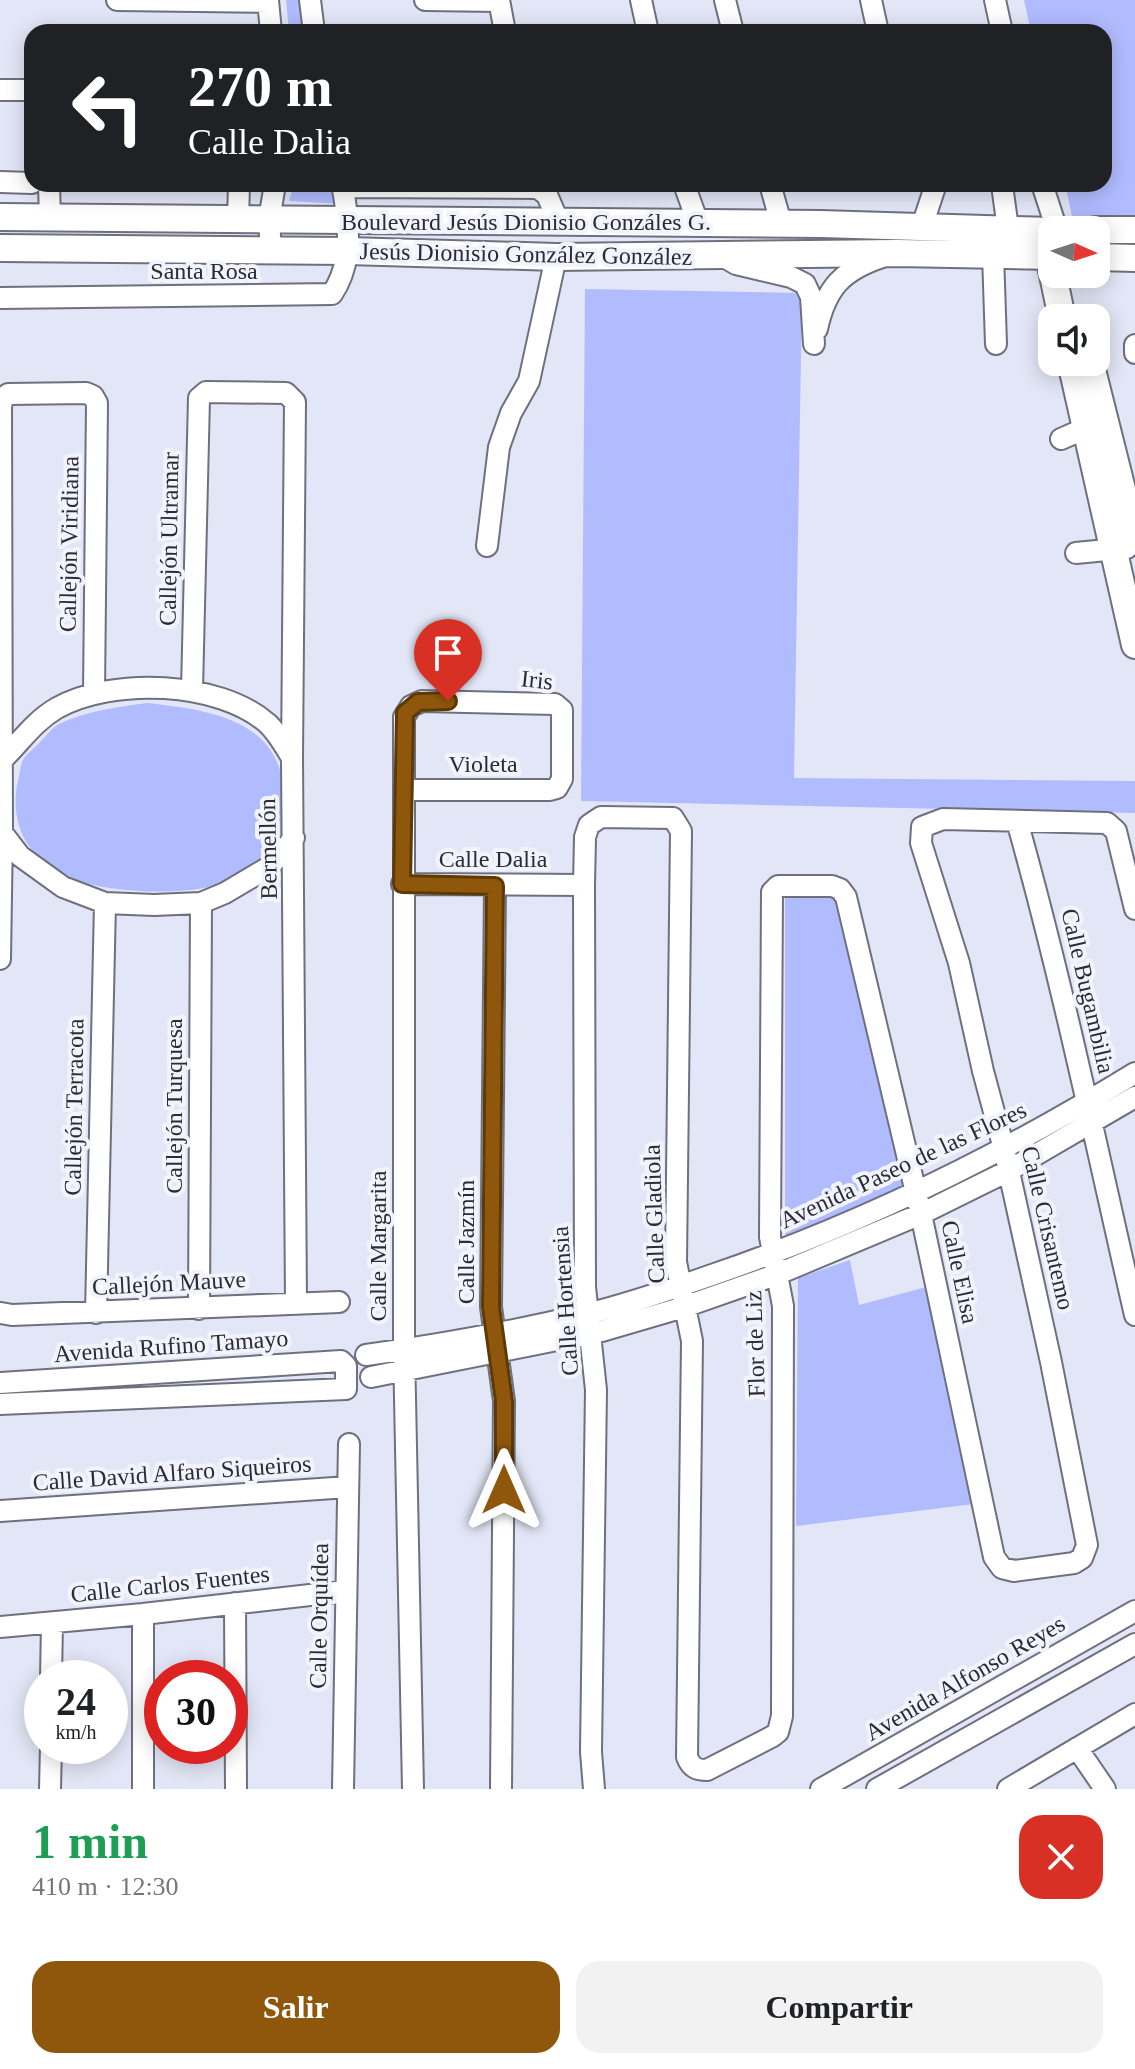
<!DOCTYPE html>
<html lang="es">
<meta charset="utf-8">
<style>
body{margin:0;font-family:Georgia,serif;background:#f2f2f2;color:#202124;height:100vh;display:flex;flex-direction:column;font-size:30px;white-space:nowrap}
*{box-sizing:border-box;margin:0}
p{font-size:26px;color:#757577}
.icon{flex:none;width:44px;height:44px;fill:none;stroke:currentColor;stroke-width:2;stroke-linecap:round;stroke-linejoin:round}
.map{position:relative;height:1789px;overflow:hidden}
.details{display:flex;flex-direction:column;background:#fff;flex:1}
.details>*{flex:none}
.banner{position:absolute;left:24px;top:24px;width:1088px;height:168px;border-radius:24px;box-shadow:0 4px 20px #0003;background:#202124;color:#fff;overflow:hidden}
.needle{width:52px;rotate:93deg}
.buttons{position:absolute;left:1038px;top:216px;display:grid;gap:16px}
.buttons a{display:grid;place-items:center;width:72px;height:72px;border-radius:16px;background:#fff;box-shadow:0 4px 20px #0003;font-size:40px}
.speed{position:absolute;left:24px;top:1660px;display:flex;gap:16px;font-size:40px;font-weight:700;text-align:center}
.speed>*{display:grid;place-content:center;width:104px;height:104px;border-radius:50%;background:#fff;box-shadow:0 4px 20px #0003;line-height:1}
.speed small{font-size:20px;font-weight:400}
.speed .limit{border:12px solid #d22;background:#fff;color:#111}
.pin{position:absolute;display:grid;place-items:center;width:68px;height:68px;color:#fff;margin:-82px -34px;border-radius:50% 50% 50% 0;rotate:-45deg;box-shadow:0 0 8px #0007}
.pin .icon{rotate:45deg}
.me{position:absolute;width:88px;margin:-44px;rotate:0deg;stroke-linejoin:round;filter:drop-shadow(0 0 6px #0008)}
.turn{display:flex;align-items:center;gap:28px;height:168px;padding:0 32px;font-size:36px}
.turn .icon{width:104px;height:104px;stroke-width:2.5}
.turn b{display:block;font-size:56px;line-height:68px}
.round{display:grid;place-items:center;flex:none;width:84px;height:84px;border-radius:24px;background:#f2f2f2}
.headline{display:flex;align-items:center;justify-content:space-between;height:136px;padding:0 32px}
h1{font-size:48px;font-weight:700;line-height:60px;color:#1e9e55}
.primary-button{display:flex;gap:16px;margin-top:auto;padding:16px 32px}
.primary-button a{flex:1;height:92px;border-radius:24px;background:#8e570b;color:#fff;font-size:32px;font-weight:700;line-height:92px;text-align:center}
.primary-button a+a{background:#f2f2f2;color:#202124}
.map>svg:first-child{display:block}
.green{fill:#b1bcff}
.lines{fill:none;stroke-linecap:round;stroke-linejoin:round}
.minor-casing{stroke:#6e707e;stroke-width:24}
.major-casing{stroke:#6e707e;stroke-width:30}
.minor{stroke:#fff;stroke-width:20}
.major{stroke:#fff;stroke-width:26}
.route-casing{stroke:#5c3907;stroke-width:20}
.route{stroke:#8e570b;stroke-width:14}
.labels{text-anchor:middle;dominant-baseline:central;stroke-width:8;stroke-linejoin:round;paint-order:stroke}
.street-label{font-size:24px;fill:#2b2c32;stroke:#f2f4fd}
</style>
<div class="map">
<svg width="1135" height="1789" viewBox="0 0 1135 1789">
<rect width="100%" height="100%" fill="#e3e6f6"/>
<path class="green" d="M 286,0 L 305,0 L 308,32 L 289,32 Z
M 1024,0 L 1135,0 L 1135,216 L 1072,216 L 1065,184 L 1104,184 L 1104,32 L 1031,32 Z
M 294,184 L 336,184 L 341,204 L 289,201 Z
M 585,289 L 802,293 L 794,778 L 1135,781 L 1135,813 L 581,801 Z
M 147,703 C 209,710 283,719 284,798 C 284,819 285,838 271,856 C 236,900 130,896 81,882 C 72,879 63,873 54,868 C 22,851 10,816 18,781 C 20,774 20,764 24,758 C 29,752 36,746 41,741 C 47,735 52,728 59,724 C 86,711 117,707 147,703 Z
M 835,893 L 910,1187 L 785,1236 L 785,895 Z
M 850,1260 L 859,1305 L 930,1286 L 974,1504 L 796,1526 L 798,1278 Z"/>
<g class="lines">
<defs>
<path id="minor" d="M 117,0 L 268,2
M 268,0 L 271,32
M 310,0 L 314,32
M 425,0 L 499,1
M 499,0 L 505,32
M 641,0 L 648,32
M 725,0 L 733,32
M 871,0 L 878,32
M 995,0 L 1002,32
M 0,90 L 32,90
M 0,182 L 32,183
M 49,184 L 50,218
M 684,184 L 698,223
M 770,184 L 781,223
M 1042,184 L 1057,230
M 1002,185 L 1008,229
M 343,187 L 538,188 L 547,195 L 559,223
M 238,220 L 239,184
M 922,226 L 936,184
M 271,251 L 269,220 L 275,184
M 993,254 L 996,344
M 724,257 L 736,264 L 791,277 L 805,284 L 811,297 L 814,344
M 0,298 L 332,294 C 354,262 349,220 342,184
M 817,329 C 826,287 843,270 882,257
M 1135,345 L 1135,353
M 1061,439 L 1086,428
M 487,546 L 499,447 L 511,413 L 529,381 L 556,257
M 1076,553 L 1127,548
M 192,690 L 199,398 L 206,392 L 286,393 L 295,402 L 292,758 L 296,1303
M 0,762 C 20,743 33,722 57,708 C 113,677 218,681 267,723 C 277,732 285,746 292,758
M 404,790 L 550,790 L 557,788 L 562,779 L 562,710 L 555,704 L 422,701 L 411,706 L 404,717 L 404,1349 L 413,1789
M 1017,821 C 1063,984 1097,1150 1135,1315
M 0,830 L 20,856 L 63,887 L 105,903 L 154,905 L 201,903 L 225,893 L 269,867 L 294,838
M 402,884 L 584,885
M 495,886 L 491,1307 L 504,1401 L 501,1789
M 0,959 L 2,832 L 1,406 L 3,399 L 8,394 L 86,393 L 93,396 L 97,403 L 94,693
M 199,1309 L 201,903
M 1,1313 L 12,1315 L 339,1302
M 96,1313 L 105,903
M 366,1355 C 440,1345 515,1331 587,1314 C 628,1304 669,1290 709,1276 C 859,1225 1000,1156 1135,1073
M 371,1377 L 602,1331 L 684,1307 L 778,1274 L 921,1214 L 1008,1171 L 1135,1097
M 0,1383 L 341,1361 L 346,1366 L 346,1389 L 0,1404
M 0,1511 L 348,1487
M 235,1603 L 236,1789
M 0,1627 L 143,1614 L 345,1591
M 51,1678 L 52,1623
M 1077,1748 L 1105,1789
M 50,1789 L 51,1746
M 143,1789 L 143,1614
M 343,1789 L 349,1444
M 594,1789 L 591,1752 L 596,1390 L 585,1287 L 584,885 L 585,837 L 589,825 L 601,817 L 673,818 L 681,831 L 676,1262 L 692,1341 L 687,1757 C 691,1767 696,1770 707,1770 L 773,1736 L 778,1732 L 782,1716 L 783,1306 L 770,1237 L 772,892 L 778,886 L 832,886 L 840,889 L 846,897 L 921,1214 L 994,1557 L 1002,1568 L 1014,1571 L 1074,1563 L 1082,1558 L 1087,1545 L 1051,1362 L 1004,1149 L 983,1071 L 959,963 L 921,843 L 922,827 L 943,819 L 1107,823 L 1116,831 L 1135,909
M 821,1789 L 1135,1611
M 877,1789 L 1135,1644
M 1008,1789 L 1135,1714"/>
<path id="major" d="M 0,217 L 821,224 L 1052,231
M 1096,230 L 1135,230
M 1046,242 L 1062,318
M 0,248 L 348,251 L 556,257 L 897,253 L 1052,256
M 1096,257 L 1135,258
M 1071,362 L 1135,645
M 1090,362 L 1135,541"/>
</defs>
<use href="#minor" class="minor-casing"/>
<use href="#major" class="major-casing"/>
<use href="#minor" class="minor"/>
<use href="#major" class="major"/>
</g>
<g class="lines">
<defs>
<path id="route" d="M 448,701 L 418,702 L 405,713 L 402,884 L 495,886 L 491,1307 L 504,1401 L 504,1490"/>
</defs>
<use href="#route" class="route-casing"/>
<use href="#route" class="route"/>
</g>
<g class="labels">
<g class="street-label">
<text x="526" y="222">Boulevard Jesús Dionisio Gonzáles G.</text>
<text transform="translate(526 254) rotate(1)">Jesús Dionisio González González</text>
<text x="204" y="271">Santa Rosa</text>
<text transform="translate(169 539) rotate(-89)">Callejón Ultramar</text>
<text transform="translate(69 544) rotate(-89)">Callejón Viridiana</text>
<text transform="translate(537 680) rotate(6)">Iris</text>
<text x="483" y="764">Violeta</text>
<text transform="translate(268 849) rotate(-91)">Bermellón</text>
<text x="493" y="859">Calle Dalia</text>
<text transform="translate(1088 991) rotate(77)">Calle Bugambilia</text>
<text transform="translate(174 1106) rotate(-90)">Callejón Turquesa</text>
<text transform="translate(74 1107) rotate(-89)">Callejón Terracota</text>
<text transform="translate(903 1165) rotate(-25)">Avenida Paseo de las Flores</text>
<text transform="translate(654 1214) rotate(-92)">Calle Gladiola</text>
<text transform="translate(1048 1228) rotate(77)">Calle Crisantemo</text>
<text transform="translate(466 1242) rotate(-90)">Calle Jazmín</text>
<text transform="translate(378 1246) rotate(-90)">Calle Margarita</text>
<text transform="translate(960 1272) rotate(78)">Calle Elisa</text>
<text transform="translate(169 1283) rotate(-3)">Callejón Mauve</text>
<text transform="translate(565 1301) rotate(-94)">Calle Hortensia</text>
<text transform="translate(755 1344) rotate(-92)">Flor de Liz</text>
<text transform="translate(171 1346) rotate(-4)">Avenida Rufino Tamayo</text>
<text transform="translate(172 1473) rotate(-4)">Calle David Alfaro Siqueiros</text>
<text transform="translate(170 1584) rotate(-6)">Calle Carlos Fuentes</text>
<text transform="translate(319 1616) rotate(-89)">Calle Orquídea</text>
<text transform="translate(965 1678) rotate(-30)">Avenida Alfonso Reyes</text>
</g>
</g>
</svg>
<div class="buttons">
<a><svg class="needle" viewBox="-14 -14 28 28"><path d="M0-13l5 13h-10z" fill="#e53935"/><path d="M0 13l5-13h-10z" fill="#757577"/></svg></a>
<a><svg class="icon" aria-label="sound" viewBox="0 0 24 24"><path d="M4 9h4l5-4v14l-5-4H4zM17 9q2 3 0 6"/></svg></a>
</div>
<div class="speed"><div>24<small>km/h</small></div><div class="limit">30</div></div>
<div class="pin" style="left:448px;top:701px;background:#d93025"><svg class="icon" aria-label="arrive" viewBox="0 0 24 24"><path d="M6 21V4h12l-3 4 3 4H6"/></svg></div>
<svg class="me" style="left:504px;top:1490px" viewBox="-20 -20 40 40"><path d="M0-17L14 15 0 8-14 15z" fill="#8e570b" stroke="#fff" stroke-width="4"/></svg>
<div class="banner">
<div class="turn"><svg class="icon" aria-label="left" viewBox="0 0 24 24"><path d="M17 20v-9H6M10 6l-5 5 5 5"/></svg><div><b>270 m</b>Calle Dalia</div></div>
</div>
</div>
<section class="details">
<div class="headline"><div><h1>1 min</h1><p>410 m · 12:30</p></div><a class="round" style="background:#d93025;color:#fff"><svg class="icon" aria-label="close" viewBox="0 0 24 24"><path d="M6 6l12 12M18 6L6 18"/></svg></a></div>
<div class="primary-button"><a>Salir</a><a>Compartir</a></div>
</section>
